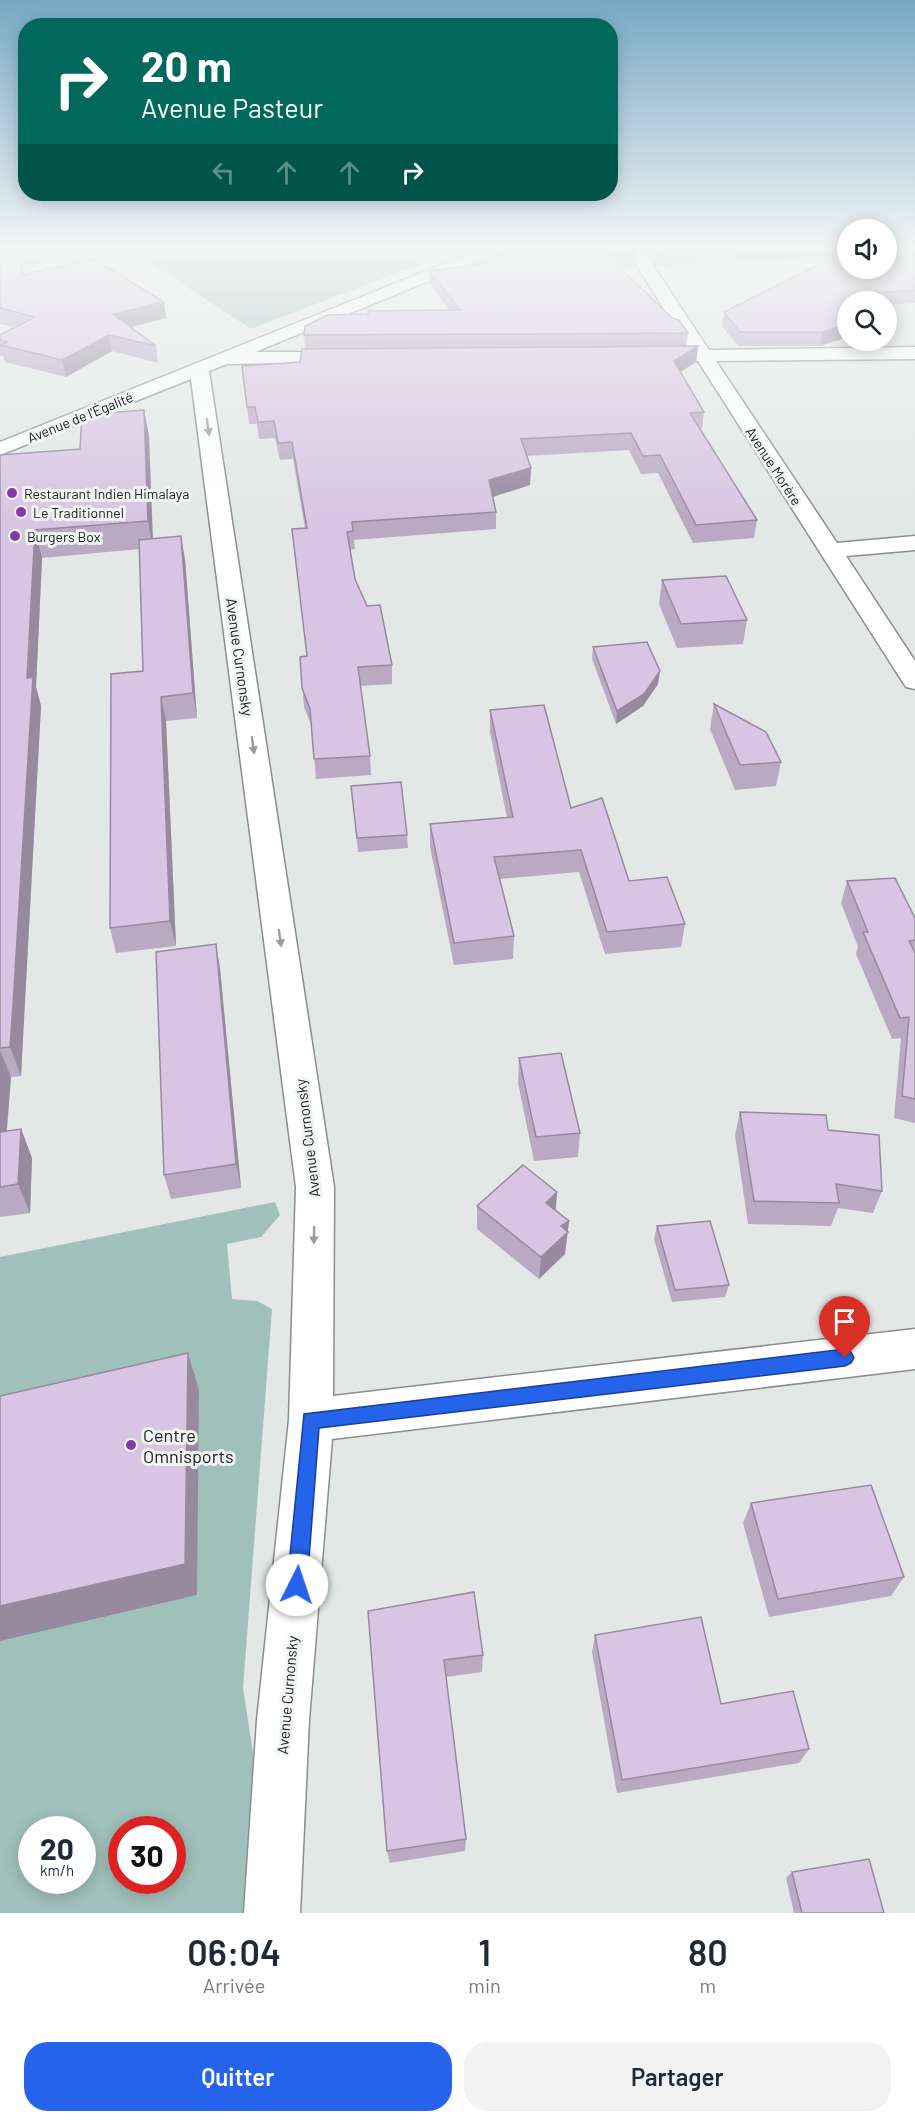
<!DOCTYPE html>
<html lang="fr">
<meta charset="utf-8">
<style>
body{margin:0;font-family:Barlow,sans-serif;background:#f2f2f3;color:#1f2937;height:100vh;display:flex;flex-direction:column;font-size:22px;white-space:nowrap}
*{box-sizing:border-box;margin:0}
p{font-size:20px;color:#747a83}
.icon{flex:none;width:33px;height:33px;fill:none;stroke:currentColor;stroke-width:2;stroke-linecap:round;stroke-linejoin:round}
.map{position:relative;height:1913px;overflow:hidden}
.drawer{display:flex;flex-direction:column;background:#fff;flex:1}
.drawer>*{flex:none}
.banner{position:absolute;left:18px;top:18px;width:600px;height:183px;border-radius:24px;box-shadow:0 3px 15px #0003;background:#00695c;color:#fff;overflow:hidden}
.tools{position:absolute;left:837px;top:219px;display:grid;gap:12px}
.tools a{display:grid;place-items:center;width:60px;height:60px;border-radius:50%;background:#fff;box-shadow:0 3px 15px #0003;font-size:30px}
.speed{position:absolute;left:18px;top:1816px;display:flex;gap:12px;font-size:30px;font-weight:700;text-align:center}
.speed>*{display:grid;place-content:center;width:78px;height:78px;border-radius:50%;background:#fff;box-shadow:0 3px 15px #0003;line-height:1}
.speed small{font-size:15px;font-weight:400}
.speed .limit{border:9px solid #d22;background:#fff;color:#111}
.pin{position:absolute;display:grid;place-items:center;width:51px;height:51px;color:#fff;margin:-62px -26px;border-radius:50% 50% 50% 0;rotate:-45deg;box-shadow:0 0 6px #0007}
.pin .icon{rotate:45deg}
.me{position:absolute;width:66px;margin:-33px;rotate:4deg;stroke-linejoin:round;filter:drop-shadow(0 0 4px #0008)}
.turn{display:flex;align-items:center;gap:21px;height:126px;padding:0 24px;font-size:27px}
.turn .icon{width:78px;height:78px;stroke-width:2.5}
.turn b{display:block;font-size:42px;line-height:51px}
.lanes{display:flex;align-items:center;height:57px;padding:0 24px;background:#0003;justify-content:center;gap:30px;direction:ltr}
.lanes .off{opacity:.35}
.eta{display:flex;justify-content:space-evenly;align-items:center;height:102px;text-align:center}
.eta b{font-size:36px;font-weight:600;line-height:42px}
.cta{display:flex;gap:12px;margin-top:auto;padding:12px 24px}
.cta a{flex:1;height:69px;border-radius:24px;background:#2563eb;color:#fff;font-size:24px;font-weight:600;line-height:69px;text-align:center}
.cta a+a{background:#f2f2f3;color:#1f2937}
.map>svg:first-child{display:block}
.green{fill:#a0c0ba;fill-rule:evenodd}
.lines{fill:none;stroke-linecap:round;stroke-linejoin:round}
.street-casing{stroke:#8a8e8d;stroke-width:3}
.street{fill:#fff;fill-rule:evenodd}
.wall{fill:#baa9c3}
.shaded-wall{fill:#978a9f}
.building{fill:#d8c5e3;stroke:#978a9f;stroke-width:1.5}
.oneway{fill:#9b9b9b}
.route{fill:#2563eb;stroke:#184099;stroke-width:1.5}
.poi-dot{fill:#8538a9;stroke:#f0f5f4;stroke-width:2}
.labels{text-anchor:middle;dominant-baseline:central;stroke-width:6;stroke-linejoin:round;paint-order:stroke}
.far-street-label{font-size:14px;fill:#202121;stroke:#f0f5f4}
.far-poi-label{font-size:14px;fill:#202121;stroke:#f0f5f4;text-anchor:start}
.street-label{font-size:15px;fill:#202121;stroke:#f0f5f4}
.near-poi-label{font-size:18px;fill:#202121;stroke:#f0f5f4;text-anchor:start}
</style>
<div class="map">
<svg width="915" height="1913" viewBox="0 0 915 1913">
<rect width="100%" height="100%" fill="#e3e8e7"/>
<path class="green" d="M 0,249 L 459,249 L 251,329 L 140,256 L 0,267 Z
M 275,1202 L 280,1215 L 261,1237 L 227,1244 L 232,1299 L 257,1301 L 272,1309 L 243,1688 L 257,1778 L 244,1913 L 0,1913 L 0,1257 ZM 32,1830 L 82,1830 L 82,1881 L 32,1881 ZM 122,1830 L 172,1830 L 172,1881 L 122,1881 Z"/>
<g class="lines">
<defs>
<path id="street" d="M 481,249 L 502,249 L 500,252 L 255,352 L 346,352 L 355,358 L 353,362 L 227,364 L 209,371 L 334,1187 L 333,1396 L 915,1329 L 915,1369 L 332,1439 L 309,1720 L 300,1913 L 244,1913 L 257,1720 L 289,1420 L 296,1187 L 191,379 L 0,455 L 0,442 Z
M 626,249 L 642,249 L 709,350 L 915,347 L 915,359 L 716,361 L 837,543 L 915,536 L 915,550 L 846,556 L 915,661 L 915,689 L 906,687 L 902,681 L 698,361 L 653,362 L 644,356 L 653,350 L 690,350 Z"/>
</defs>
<use href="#street" class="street-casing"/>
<use href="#street" class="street"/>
</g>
<path class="wall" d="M 508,249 L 636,254 L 635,267 L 620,268 L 688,333 L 686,346 L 698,346 L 696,362 L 680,372 L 704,412 L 702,429 L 700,429 L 757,520 L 754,538 L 693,543 L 658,473 L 641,474 L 629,450 L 527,456 L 531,468 L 530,485 L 493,497 L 496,512 L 496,529 L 354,540 L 355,549 L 350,550 L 355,579 L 392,665 L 392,684 L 360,686 L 370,756 L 371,775 L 316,779 L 312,727 L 304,707 L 300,657 L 307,656 L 292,529 L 305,528 L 293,459 L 280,460 L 275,438 L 259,439 L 257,424 L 249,424 L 242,366 L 300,362 L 305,349 L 304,335 L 368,314 L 449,310 L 430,284 L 429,271 L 481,264 L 482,257 L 508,253 Z
M 644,249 L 848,249 L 848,268 L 915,249 L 915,303 L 886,305 L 886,302 L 848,302 L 820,346 L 738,346 L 722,326 L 724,312 L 835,256 L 656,266 Z
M 21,256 L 24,274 L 166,318 L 130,327 L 156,346 L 158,363 L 112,351 L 66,377 L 5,362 L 3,356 L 0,356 L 0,335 L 14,327 L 0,324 L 0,257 Z
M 144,410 L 149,436 L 153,539 L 185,559 L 197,718 L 166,721 L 176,946 L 116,953 L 110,928 L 143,671 L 140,549 L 42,558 L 36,687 L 41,706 L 23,1035 L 21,1076 L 11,1077 L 7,1131 L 21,1129 L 32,1158 L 30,1213 L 0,1217 L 0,455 L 80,449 Z
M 662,580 L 747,620 L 743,644 L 677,648 L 659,604 Z
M 593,647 L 658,684 L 643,706 L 616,724 L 592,659 Z
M 714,704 L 781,762 L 776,786 L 735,790 L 710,729 Z
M 490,710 L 571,808 L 629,881 L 685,924 L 681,947 L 605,954 L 579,872 L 499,879 L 514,936 L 513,959 L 454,965 L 430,847 L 430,824 L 507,818 L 490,732 Z
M 351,786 L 407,835 L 408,848 L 358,852 Z
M 847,881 L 915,918 L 915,1123 L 894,1118 L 901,1038 L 892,1039 L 856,954 L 858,947 L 841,903 Z
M 216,944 L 220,969 L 241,1188 L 171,1199 L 164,1175 Z
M 519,1058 L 580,1133 L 578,1157 L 534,1161 L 518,1083 Z
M 740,1112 L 882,1191 L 873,1213 L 838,1208 L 831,1226 L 748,1224 L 735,1135 Z
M 557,1192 L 556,1210 L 569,1221 L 565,1254 L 539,1279 L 477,1229 L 477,1206 Z
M 657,1226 L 729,1285 L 725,1297 L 672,1302 L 654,1239 Z
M 751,1503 L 904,1577 L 891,1596 L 769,1617 L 743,1523 Z
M 368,1611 L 483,1655 L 482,1672 L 446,1677 L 466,1839 L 465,1851 L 390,1863 L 387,1851 Z
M 595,1635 L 721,1704 L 809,1749 L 799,1763 L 617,1793 L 592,1652 Z
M 792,1872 L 884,1913 L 794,1913 L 786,1878 Z"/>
<path class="shaded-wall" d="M 21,256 L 24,271 L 25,291 L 22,275 Z
M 164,302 L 166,318 L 116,331 L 113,314 Z
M 848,324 L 848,337 L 820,346 L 823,332 Z
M 109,335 L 112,351 L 66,377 L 62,360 Z
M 698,346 L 696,362 L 672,377 L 674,361 Z
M 144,410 L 149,436 L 153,548 L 148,521 Z
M 531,468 L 530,485 L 489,498 L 489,480 Z
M 35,530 L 42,558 L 36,687 L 41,706 L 21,1076 L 10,1047 Z
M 181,536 L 185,559 L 197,718 L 193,693 Z
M 660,671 L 658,684 L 643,706 L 616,724 L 617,711 Z
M 161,697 L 166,721 L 176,946 L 170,921 Z
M 216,944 L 220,969 L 241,1188 L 236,1164 Z
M 0,1050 L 11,1077 L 4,1162 L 0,1152 Z
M 21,1129 L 32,1158 L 30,1213 L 18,1184 Z
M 557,1192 L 555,1215 L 546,1203 Z
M 569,1221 L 565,1254 L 539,1279 L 541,1257 L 561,1226 Z
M 188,1353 L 199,1390 L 197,1595 L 0,1641 L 0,1606 Z"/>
<path class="building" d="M 508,249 L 633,249 L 636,254 L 607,255 L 672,318 L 679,320 L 688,333 L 304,335 L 305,326 L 327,315 L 368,314 L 368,311 L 460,310 L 429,271 L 490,263 L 482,257 L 513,252 Z
M 654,249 L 733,249 L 657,253 Z
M 886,249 L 915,249 L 915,290 L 855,294 L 863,302 L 848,302 L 848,324 L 823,332 L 740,332 L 724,312 L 848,250 L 848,268 L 886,268 Z
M 21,256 L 22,275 L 94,259 L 164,302 L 113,314 L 156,346 L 109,335 L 62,360 L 1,345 L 7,342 L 0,340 L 0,335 L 35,317 L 0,308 L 0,257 Z
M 698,346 L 674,361 L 704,412 L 690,413 L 757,520 L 696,525 L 660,455 L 643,456 L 631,433 L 521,439 L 531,468 L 489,480 L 496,512 L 352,522 L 353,531 L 347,532 L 355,579 L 367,606 L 380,605 L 392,665 L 358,667 L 370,756 L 314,759 L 310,709 L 302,688 L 300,657 L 307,656 L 292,529 L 307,528 L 292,442 L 278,443 L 274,421 L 258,422 L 255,407 L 247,407 L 242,366 L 300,362 L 302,349 Z
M 144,410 L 148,521 L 35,530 L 27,678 L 33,677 L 13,1005 L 10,1047 L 0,1048 L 0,455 L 80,449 L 82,415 Z
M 181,536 L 193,693 L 161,697 L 170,921 L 110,928 L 111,674 L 143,671 L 139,540 Z
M 726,576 L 747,620 L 681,624 L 662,580 Z
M 647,642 L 660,671 L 644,694 L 617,711 L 593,647 Z
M 714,704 L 766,732 L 781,762 L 740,765 Z
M 544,705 L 571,808 L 602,798 L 629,881 L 667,877 L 685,924 L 607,932 L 581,850 L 494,857 L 514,936 L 454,943 L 430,824 L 513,817 L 490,710 Z
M 401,782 L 407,835 L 357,838 L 351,786 Z
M 895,878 L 915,918 L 915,940 L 909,941 L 915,953 L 915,1099 L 902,1096 L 909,1017 L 900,1018 L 863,932 L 868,932 L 847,881 Z
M 216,944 L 236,1164 L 164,1175 L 156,952 Z
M 561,1053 L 580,1133 L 536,1137 L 519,1058 Z
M 740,1112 L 826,1115 L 828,1130 L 879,1135 L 882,1191 L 836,1184 L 839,1203 L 754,1201 Z
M 21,1129 L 18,1184 L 0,1187 L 0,1132 Z
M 523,1165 L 557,1192 L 546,1203 L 569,1221 L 561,1226 L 568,1232 L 541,1257 L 477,1206 Z
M 710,1221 L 729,1285 L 675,1290 L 657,1226 Z
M 188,1353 L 185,1564 L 0,1606 L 0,1396 Z
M 871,1485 L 904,1577 L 778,1599 L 751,1503 Z
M 474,1592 L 483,1655 L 444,1660 L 466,1839 L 387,1851 L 368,1611 Z
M 701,1617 L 721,1704 L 793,1691 L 809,1749 L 622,1780 L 595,1635 Z
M 869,1859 L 884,1913 L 802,1913 L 792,1872 Z"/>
<defs><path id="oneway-solid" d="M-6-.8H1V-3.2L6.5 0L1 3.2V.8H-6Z" transform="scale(1.5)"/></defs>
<g class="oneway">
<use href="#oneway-solid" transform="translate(208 427) rotate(82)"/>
<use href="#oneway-solid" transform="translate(253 745) rotate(82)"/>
<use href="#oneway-solid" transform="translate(280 938) rotate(82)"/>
<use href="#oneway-solid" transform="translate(314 1235) rotate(91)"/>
</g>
<linearGradient id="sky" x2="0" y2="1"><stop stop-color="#77a8c4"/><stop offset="0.48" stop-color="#f2f5f4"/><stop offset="1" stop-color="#f2f5f4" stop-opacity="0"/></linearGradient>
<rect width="915" height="517" fill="url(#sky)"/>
<path class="route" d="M 845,1349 L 851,1352 L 854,1358 L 851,1363 L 845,1366 L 319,1428 L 307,1585 L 304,1592 L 297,1595 L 290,1592 L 287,1585 L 304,1414 Z"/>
<g class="poi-dot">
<circle cx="12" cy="493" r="6"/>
<circle cx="21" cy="512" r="6"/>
<circle cx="15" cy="536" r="6"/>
<circle cx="131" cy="1445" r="6"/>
</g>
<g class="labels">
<g class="far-street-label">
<text transform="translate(80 417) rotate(-22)">Avenue de l'Égalité</text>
<text transform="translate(774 466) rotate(57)">Avenue Morère</text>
</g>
<g class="far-poi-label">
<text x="24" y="493">Restaurant Indien Himalaya</text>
<text x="33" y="512">Le Traditionnel</text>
<text x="27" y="536">Burgers Box</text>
</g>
<g class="street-label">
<text transform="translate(240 657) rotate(82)">Avenue Curnonsky</text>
<text transform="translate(307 1138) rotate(-97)">Avenue Curnonsky</text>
<text transform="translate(287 1695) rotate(-85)">Avenue Curnonsky</text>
</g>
<g class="near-poi-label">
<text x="143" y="1435">Centre<tspan x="143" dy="21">Omnisports</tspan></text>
</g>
</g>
</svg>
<div class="tools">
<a><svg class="icon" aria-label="sound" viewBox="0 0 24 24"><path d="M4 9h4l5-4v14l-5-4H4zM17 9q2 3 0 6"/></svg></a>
<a><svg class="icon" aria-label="search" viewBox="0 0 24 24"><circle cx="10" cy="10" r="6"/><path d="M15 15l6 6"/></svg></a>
</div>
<div class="speed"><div>20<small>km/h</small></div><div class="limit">30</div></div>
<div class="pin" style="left:845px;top:1358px;background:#d93025"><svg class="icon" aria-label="arrive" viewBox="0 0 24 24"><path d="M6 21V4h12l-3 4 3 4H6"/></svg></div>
<svg class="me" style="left:297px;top:1585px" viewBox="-20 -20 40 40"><circle r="19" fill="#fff"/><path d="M0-13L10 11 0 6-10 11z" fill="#2563eb"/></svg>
<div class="banner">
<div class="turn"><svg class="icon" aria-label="right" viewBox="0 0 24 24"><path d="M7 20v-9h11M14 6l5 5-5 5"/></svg><div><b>20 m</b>Avenue Pasteur</div></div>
<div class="lanes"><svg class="icon off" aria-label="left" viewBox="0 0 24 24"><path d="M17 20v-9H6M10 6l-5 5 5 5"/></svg><svg class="icon off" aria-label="ahead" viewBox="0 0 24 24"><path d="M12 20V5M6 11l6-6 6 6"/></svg><svg class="icon off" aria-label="ahead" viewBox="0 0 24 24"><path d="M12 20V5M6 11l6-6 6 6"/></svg><svg class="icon" aria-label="right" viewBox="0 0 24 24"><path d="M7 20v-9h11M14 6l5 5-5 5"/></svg></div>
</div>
</div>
<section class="drawer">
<div class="eta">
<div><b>06:04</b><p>Arrivée</p></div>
<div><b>1</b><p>min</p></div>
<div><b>80</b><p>m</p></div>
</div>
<div class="cta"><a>Quitter</a><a>Partager</a></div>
</section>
